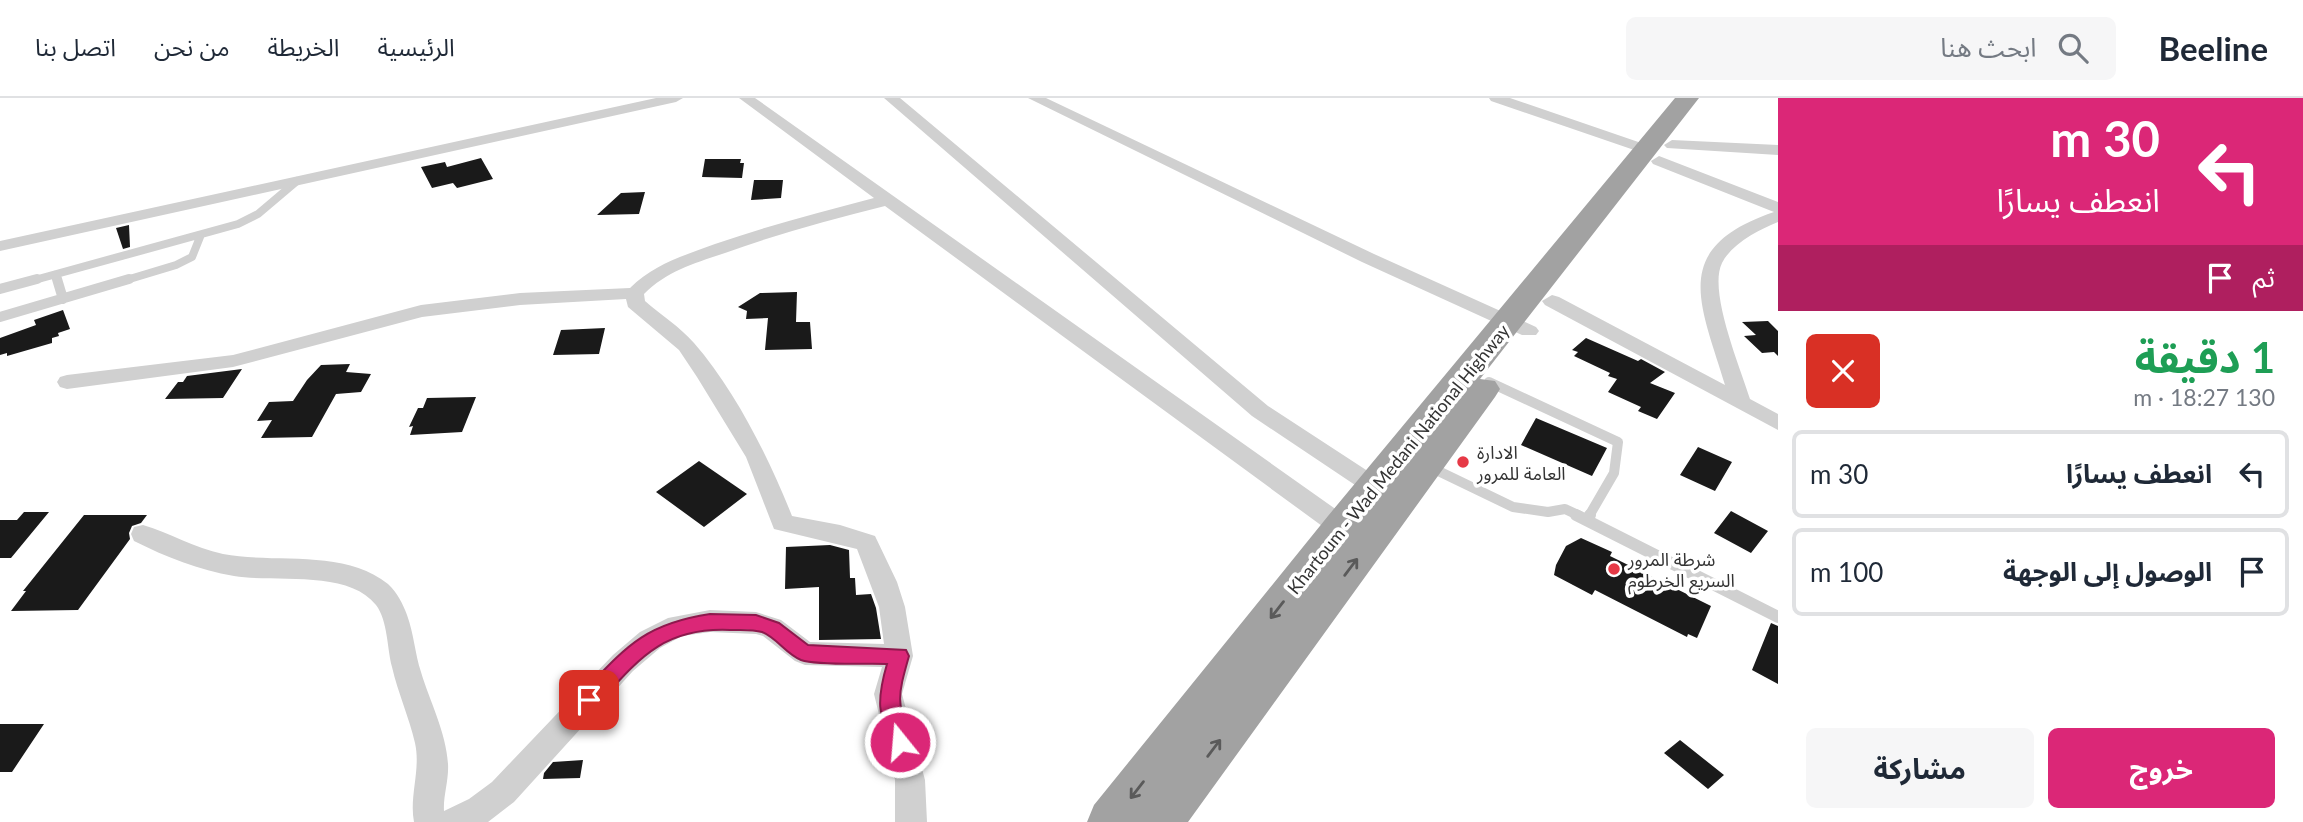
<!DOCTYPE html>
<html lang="ar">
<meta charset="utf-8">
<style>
body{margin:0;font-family:Lato,"Noto Sans Arabic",sans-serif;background:#f6f6f7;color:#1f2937;direction:rtl;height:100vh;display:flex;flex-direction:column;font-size:26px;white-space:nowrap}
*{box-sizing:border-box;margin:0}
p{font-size:23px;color:#747a83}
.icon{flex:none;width:38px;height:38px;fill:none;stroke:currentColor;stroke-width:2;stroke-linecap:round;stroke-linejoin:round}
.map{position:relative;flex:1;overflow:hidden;direction:ltr}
.side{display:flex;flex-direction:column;background:#fff;width:525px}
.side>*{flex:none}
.hud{background:#db2777;color:#fff;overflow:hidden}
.pin{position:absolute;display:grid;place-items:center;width:60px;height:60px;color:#fff;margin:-30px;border-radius:14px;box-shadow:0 4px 10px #0006}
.me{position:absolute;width:77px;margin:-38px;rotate:343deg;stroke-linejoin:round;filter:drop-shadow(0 0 5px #0008)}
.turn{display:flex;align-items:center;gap:24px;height:147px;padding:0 28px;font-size:32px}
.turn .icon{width:91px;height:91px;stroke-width:2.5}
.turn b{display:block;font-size:49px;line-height:60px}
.then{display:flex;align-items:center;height:66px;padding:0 28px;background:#0003;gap:14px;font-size:26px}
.round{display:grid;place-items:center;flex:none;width:74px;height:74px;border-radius:10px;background:#f6f6f7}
.headline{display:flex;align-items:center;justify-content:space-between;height:119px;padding:0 28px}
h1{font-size:42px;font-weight:700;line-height:52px;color:#1e9e55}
.button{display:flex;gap:14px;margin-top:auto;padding:14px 28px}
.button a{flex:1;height:80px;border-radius:10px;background:#db2777;color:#fff;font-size:28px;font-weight:700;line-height:80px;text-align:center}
.button a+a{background:#f6f6f7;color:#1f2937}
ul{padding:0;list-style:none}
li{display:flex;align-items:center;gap:21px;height:88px;margin:0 14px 10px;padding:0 14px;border:4px solid #e0e1e3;border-radius:10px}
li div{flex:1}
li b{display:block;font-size:26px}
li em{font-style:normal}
header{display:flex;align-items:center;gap:42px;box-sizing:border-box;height:98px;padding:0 35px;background:#fff;border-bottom:2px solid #e0e1e3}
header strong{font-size:33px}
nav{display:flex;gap:38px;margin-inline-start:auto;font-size:24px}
.search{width:490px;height:63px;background:#f6f6f7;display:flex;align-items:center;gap:18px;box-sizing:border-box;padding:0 24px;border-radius:10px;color:#747a83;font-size:26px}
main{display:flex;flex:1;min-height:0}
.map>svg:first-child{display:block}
.building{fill:#1a1a1a}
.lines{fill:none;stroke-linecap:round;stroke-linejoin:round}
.service-far2{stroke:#d0d0d0;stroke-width:8}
.service-far1{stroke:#d0d0d0;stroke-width:10}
.service{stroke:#d0d0d0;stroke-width:12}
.minor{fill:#d0d0d0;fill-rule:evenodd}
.trunk{fill:#a2a2a2;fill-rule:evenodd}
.oneway{stroke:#5a5a5a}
.route{fill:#db2777;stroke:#8e194d;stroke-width:2}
.poi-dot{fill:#e63946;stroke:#fff;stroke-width:2.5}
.labels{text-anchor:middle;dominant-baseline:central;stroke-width:7;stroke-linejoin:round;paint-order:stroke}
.poi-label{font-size:18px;fill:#333;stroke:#fff;text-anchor:start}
.street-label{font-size:18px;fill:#333;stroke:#fff}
</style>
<header>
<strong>Beeline</strong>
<div class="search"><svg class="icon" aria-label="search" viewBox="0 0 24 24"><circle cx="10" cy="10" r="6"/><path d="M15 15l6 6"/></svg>ابحث هنا</div>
<nav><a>الرئيسية</a><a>الخريطة</a><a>من نحن</a><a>اتصل بنا</a></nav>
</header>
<main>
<section class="side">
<div class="hud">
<div class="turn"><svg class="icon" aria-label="left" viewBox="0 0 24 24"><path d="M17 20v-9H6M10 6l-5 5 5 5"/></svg><div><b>30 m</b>انعطف يسارًا</div></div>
<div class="then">ثم<svg class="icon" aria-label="arrive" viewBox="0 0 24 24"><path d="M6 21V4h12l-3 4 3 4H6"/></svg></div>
</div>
<div class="headline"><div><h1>1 دقيقة</h1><p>130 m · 18:27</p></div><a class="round" style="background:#d93025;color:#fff"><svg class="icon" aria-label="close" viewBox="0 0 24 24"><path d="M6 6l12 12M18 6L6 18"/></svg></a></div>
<ul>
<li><svg class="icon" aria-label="left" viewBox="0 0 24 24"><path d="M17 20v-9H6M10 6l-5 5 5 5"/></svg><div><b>انعطف يسارًا</b></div><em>30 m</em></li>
<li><svg class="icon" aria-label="arrive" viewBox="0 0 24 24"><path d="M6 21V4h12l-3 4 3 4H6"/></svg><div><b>الوصول إلى الوجهة</b></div><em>100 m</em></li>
</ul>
<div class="button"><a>خروج</a><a>مشاركة</a></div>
</section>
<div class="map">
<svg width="1778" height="724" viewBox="0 0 1778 724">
<rect width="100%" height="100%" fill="#fff"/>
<path class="building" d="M 481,60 L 493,81 L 457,90 L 453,85 L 432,90 L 421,69 L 445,64 L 447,69 Z
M 705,61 L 741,61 L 740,65 L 744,65 L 742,80 L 702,79 Z
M 754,82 L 783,82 L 781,100 L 751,102 Z
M 645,94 L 639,116 L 597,117 L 621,95 Z
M 129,127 L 130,149 L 123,151 L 116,130 Z
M 797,194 L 796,224 L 810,224 L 812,251 L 765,252 L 768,220 L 746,221 L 747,213 L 738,209 L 760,195 Z
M 63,212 L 70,231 L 58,235 L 59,238 L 52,240 L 52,245 L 7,258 L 7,255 L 0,257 L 0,240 L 36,227 L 34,222 Z
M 1768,223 L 1778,233 L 1778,258 L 1774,254 L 1762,255 L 1744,238 L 1756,237 L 1742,224 Z
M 605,230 L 599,256 L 553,257 L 561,232 Z
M 1586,240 L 1638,263 L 1641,261 L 1665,274 L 1650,285 L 1675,295 L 1657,321 L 1638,313 L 1641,309 L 1608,294 L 1617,281 L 1608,278 L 1610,275 L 1574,258 L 1578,254 L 1572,252 Z
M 350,266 L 346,274 L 371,276 L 361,294 L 336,296 L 312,339 L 261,340 L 272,322 L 257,323 L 269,304 L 293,303 L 307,282 L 321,267 Z
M 242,271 L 223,300 L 165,301 L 178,284 L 183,284 L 187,278 Z
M 476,299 L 462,334 L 410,337 L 413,328 L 409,329 L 418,310 L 423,310 L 427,300 Z
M 1536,320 L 1607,350 L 1592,378 L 1521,347 Z
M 1698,349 L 1732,364 L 1715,393 L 1680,377 Z
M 699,363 L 747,396 L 704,429 L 656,394 Z
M 1731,413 L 1768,433 L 1751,455 L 1714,435 Z
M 24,414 L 49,414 L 11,460 L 0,460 L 0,422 L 17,422 Z
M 84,417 L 147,417 L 141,425 L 132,428 L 129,435 L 130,441 L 78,512 L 11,513 L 26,493 L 23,493 Z
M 1581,440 L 1612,454 L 1610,458 L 1711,508 L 1697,540 L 1688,536 L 1687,539 L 1595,492 L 1592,497 L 1554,477 L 1556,467 L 1566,448 Z
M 830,447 L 849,452 L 850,480 L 855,480 L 856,497 L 871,496 L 876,510 L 881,541 L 819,542 L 819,489 L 785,491 L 786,449 Z
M 1771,525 L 1778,528 L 1778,586 L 1752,572 Z
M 0,626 L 44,626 L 12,674 L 0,674 Z
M 1680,642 L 1724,677 L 1708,691 L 1664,655 Z
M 583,662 L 580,680 L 543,681 L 544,675 L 553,664 Z"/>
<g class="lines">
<path class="service-far2" d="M 56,176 L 58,183
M 31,183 L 238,126 L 258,116 L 297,83
M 123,183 L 176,167 L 192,159 L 200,139"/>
<path class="service-far1" d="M 57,181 L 63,201
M 0,191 L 37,181
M 0,219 L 129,181
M 1489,284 L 1618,344 L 1614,375 L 1589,418
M 1430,369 L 1513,409 L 1548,414 L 1565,411 L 1580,418"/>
<path class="service" d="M 1576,417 L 1778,519
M 1587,421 L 1590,417"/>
<path class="minor" d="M 656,0 L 683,0 L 676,4 L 0,153 L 0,143 Z
M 739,0 L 755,0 L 1351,422 L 1354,429 L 1351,436 L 1342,438 L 1333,436 L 885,108 C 830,122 777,136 725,155 C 695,165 667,173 644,196 L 645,203 C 661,217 680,229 694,245 C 735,292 769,360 792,418 L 840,427 L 875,438 L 897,484 L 905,509 L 913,558 L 902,596 L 925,682 L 927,724 L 895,724 L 895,682 L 874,596 L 882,569 L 805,567 L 795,563 L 763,538 L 756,536 L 710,534 L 682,538 L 660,550 L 633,573 L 514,704 L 488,724 L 414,724 C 409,698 421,672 415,645 C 409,619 398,595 392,569 C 387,550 388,523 376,507 C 348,471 275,485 234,478 C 199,472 166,459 134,443 L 131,436 L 134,429 L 143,427 C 170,435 194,450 223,456 C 275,466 344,450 388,486 C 397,494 403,506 407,517 C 414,536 415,556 421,574 C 430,604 446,634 448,666 C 449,682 443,698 444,713 L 469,701 L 492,684 L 613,557 L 640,534 L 668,520 L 710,512 L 756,514 L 781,522 L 810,544 L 884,546 L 879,509 L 857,451 L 774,431 L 746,359 L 697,279 L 679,252 L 628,209 L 626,201 L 520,207 L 422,219 L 233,269 L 67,291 L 60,289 L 57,284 L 60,279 L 67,277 L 233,257 L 421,207 L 520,195 L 630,190 C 654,166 683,158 715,146 C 767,128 820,114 874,100 Z
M 884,0 L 900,0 L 1268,308 L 1383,383 L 1387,389 L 1383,395 L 1375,397 L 1367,395 L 1252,318 Z
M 1028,0 L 1046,0 L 1374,156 L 1536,229 L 1539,233 L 1536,237 L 1522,237 L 1362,164 Z
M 1489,0 L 1510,0 L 1650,48 L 1653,51 L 1645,56 L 1640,54 L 1491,3 Z
M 1672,42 L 1778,47 L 1778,57 L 1667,50 L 1664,47 Z
M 1659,58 L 1778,104 L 1778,124 C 1759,132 1732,145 1722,165 C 1708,193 1740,269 1750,301 L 1778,316 L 1778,332 L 1545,207 L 1542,203 L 1552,197 L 1559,199 L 1725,287 C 1701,206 1668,150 1774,114 L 1653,66 L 1651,63 Z"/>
<path class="trunk" d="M 1675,0 L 1699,0 L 1480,281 L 1495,283 L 1500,291 L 1495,299 L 1188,724 L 1087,724 L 1094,707 L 1328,418 Z"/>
</g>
<defs><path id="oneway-shaft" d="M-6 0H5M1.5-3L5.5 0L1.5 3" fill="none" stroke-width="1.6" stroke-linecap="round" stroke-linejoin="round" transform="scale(1.75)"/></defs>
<g class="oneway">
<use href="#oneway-shaft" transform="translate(1351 469) rotate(-53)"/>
<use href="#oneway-shaft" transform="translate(1277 512) rotate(128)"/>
<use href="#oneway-shaft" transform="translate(1214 650) rotate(-53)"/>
<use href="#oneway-shaft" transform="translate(1137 692) rotate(128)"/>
</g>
<path class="route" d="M 710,516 L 756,517 L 779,525 L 808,547 L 906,552 L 909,558 C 897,600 897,603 910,644 L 907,651 L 900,654 L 893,651 C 877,617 877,600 887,566 C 866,565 819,568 801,562 C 786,556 777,540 762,534 C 752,531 740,532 730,532 C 662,529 638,562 596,608 L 589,610 L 582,608 L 579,602 L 582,595 C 626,549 644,526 710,516 Z"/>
<g class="poi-dot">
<circle cx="1463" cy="364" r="7"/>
<circle cx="1614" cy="471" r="7"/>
</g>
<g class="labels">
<g class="poi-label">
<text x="1477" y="354">الادارة<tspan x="1477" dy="21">العامة للمرور</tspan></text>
<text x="1628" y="461">شرطة المرور<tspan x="1628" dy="21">السريع الخرطوم</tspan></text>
</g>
<g class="street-label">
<text transform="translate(1398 361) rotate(-51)">Khartoum - Wad Medani National Highway</text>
</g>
</g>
</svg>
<div class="pin" style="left:589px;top:602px;background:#d93025"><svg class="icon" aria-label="arrive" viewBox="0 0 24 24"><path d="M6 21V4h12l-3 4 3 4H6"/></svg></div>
<svg class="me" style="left:900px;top:644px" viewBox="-20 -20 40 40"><circle r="17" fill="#db2777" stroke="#fff" stroke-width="3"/><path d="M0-11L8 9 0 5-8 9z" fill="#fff"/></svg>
</div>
</main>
